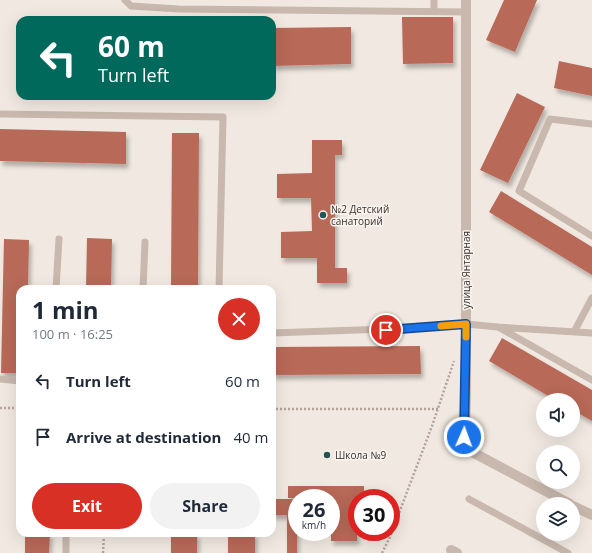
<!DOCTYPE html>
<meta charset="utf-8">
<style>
body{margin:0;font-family:"Open Sans",sans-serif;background:#f2f2f3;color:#1f2937;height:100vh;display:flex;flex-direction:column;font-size:15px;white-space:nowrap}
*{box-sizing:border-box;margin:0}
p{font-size:13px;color:#747a83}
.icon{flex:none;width:22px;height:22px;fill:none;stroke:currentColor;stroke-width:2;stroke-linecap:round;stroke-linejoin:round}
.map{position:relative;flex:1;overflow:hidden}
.panel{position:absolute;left:16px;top:285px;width:260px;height:252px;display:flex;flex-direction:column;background:#fff;border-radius:12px;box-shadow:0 4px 16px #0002}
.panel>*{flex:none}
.banner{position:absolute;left:16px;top:16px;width:260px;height:84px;border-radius:12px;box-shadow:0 4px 16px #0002;background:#00695c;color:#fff;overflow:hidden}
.fabs{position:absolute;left:536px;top:393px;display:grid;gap:8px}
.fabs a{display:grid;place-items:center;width:44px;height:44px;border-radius:50%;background:#fff;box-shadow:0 4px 16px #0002;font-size:20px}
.speed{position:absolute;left:288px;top:489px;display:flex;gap:8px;font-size:20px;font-weight:700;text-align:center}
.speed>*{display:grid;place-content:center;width:52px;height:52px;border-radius:50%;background:#fff;box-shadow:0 4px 16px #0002;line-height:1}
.speed small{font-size:10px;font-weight:400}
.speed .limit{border:6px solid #d22;background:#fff;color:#111}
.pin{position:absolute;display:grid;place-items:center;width:34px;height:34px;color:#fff;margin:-17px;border:2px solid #fff;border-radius:50%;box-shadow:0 1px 4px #0007}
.me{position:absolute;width:44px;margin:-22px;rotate:2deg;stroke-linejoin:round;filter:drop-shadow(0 0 3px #0008)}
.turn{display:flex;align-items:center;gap:14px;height:84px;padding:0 16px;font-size:18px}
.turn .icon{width:52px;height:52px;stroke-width:2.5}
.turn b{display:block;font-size:28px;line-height:34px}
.round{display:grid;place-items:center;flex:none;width:42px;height:42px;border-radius:21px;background:#f2f2f3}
.summary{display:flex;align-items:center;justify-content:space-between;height:68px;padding:0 16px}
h1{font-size:24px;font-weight:700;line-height:30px}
.primary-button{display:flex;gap:8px;margin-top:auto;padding:8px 16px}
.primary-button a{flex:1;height:46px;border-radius:24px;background:#d93025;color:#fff;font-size:16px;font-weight:700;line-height:46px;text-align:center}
.primary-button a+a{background:#f2f2f3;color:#1f2937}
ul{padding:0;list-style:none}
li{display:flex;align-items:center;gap:12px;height:56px;padding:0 16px}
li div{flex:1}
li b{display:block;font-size:15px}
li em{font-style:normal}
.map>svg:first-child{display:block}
.building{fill:#b86958;filter:url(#shadow)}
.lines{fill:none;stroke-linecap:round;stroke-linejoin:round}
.path{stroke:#b4a299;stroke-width:2.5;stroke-dasharray:2 2;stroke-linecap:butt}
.lane{stroke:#c8b8ae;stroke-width:7}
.street{stroke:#c8b8ae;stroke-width:10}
.route-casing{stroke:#114b97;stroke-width:10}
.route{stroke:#1a73e8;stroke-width:7}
.slow{stroke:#f59e0b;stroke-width:7}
.poi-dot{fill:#265454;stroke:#f9f3ed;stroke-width:1.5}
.labels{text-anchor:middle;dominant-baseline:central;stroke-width:3;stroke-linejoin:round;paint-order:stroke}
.poi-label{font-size:10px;fill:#382f2c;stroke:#f9f3ed;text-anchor:start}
.street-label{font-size:10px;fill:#382f2c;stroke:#f9f3ed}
</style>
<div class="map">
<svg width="592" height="553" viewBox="0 0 592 553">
<defs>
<filter id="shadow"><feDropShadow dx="2.5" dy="4.5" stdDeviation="2" flood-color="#0004"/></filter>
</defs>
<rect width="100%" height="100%" fill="#f1e9e1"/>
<path class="building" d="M 504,0 L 537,0 L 515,52 L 486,40 Z
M 402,17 L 453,17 L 453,63 L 403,64 Z
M 351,27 L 351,64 L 272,66 L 272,28 Z
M 559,61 L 592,68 L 592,96 L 554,88 Z
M 517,93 L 545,107 L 508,183 L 480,170 Z
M 0,129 L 126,132 L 126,164 L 0,161 Z
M 172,133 L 199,133 L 198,289 L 171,289 Z
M 312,140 L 342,140 L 342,155 L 335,155 L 335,268 L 347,268 L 347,283 L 317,283 L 317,258 L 281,258 L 281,232 L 312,231 L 311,198 L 277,198 L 277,174 L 312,173 Z
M 501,191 L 592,247 L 592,275 L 489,212 Z
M 87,238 L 112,239 L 111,289 L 86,289 Z
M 4,239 L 29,240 L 28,289 L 20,289 L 20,373 L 1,373 Z
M 502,338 L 592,390 L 592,421 L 573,410 L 573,400 L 555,400 L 489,361 Z
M 420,346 L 421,374 L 272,375 L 272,347 Z
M 288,486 L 364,486 L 364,498 L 357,498 L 357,541 L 331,541 L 331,498 L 288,498 Z
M 272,499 L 297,499 L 297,553 L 287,553 L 287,515 L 272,515 Z
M 25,533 L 50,533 L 49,553 L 25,553 Z
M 171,533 L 197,533 L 197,553 L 171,553 Z
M 228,533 L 255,533 L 255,553 L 228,553 Z"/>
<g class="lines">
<path class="path" d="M 0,408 L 20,408
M 272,409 L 438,409
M 103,553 L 104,533
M 382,553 L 390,537 L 432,426 L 454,361"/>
<path class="lane" d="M 125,0 L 131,6 L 179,9 L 466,12
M 434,11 L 434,0
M 0,114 L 223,117 L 219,289
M 592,124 L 550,119 L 519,191 L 592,236
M 56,289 L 59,239
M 143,289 L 145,242
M 500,328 L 592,380
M 574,332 L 592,298
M 272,333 L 386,329 L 466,324 L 498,327 L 592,333
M 0,379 L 20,381
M 469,499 L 568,553
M 66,533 L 66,553"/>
<path class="street" d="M 466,0 L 466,389 L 465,437 L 466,445 L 474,453 L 570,504
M 573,506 L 592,515
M 451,550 L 457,553"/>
</g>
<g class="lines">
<defs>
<path id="route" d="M 386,330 L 466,324 L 464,437"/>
</defs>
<use href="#route" class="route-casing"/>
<use href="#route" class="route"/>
<path class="slow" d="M 441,326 L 466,324 L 466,337"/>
</g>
<g class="poi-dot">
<circle cx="323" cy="215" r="4"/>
<circle cx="327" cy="455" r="4"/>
</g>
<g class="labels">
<g class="poi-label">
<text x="331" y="209">№2 Детский<tspan x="331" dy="12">санаторий</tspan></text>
<text x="335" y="455">Школа №9</text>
</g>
<g class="street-label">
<text transform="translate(466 270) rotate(-90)">улица Янтарная</text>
</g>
</g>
</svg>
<div class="fabs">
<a><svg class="icon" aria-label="sound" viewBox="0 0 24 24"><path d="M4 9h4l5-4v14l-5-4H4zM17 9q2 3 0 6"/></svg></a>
<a><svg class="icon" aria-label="search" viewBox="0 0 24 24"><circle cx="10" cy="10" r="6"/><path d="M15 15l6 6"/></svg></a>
<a><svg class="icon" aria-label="layers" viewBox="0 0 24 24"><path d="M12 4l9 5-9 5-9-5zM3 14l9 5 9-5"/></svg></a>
</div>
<div class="speed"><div>26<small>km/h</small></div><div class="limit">30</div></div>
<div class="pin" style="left:386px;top:330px;background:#d93025"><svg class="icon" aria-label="arrive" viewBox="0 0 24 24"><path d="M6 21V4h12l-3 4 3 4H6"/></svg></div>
<svg class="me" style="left:464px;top:437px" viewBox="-20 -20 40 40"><circle r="17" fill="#1a73e8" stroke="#fff" stroke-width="3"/><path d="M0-11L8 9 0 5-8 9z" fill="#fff"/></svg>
<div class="banner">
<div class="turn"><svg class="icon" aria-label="left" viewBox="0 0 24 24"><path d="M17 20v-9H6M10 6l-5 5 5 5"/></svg><div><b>60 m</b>Turn left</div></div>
</div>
<section class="panel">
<div class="summary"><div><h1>1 min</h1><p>100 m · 16:25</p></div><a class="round" style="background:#d93025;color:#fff"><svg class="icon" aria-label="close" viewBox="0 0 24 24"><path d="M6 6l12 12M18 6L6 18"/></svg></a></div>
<ul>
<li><svg class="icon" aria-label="left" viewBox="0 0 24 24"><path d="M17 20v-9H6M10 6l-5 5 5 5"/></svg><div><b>Turn left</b></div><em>60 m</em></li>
<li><svg class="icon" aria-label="arrive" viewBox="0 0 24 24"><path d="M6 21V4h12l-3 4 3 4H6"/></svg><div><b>Arrive at destination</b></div><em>40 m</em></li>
</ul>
<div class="primary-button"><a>Exit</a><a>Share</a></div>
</section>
</div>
